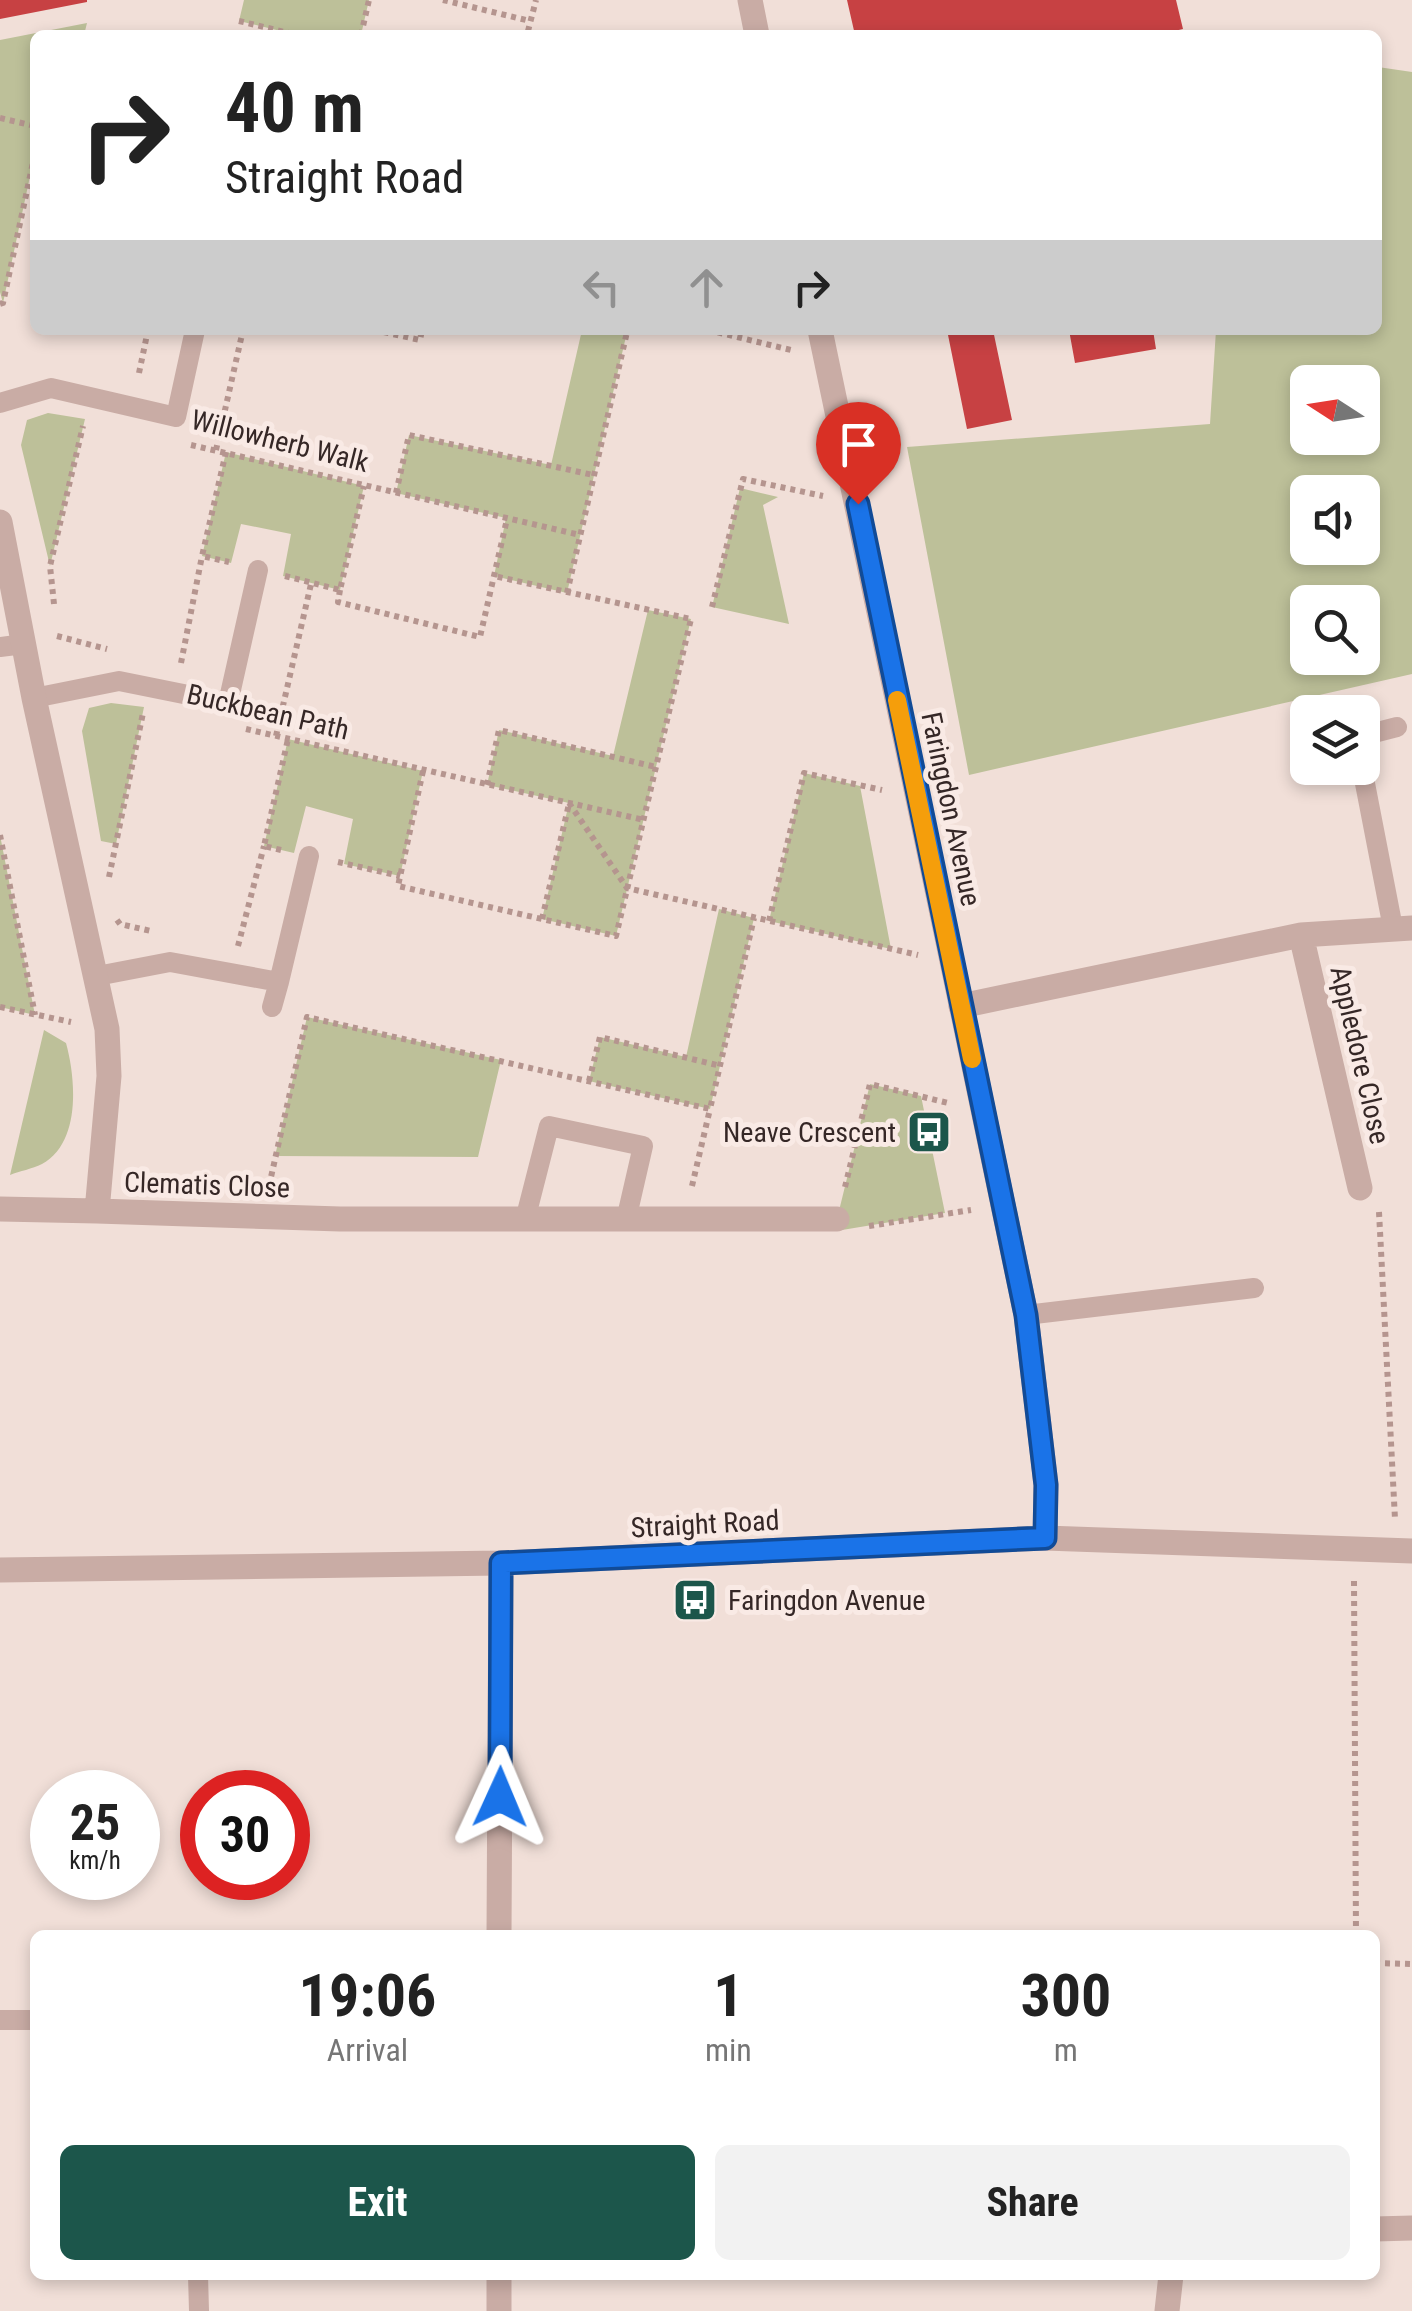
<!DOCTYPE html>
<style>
body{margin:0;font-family:"Roboto Condensed",sans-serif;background:#f2f2f2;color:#222;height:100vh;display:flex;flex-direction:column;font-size:38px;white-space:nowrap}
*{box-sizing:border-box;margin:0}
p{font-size:32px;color:#767676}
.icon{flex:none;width:55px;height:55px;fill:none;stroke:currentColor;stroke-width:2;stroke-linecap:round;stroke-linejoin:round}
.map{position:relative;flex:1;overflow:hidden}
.panel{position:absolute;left:30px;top:1930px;width:1350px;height:350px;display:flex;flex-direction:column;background:#fff;border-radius:15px;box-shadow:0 5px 15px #0003}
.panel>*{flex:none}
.banner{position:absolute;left:30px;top:30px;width:1352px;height:305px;border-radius:15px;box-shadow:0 5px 15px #0003;background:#fff;color:#222;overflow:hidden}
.needle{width:65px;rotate:282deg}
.tools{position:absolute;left:1290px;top:365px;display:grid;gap:20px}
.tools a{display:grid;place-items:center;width:90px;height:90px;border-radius:15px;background:#fff;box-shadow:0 5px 15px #0003;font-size:50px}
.speed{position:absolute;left:30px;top:1770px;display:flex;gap:20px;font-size:50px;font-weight:700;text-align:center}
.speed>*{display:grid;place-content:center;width:130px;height:130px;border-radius:50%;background:#fff;box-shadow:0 5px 15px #0003;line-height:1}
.speed small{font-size:25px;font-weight:400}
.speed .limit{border:15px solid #d22;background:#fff;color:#111}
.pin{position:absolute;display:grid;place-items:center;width:85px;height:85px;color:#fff;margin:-102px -42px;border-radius:50% 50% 50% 0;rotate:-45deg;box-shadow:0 0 10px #0007}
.pin .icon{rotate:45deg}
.me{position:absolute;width:110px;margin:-55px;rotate:1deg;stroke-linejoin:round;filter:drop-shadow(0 0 8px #0008)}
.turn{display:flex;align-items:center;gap:35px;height:210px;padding:0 30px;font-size:45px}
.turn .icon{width:130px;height:130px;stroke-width:2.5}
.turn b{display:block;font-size:70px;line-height:85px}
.lanes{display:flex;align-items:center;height:95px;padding:0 30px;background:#0003;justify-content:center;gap:50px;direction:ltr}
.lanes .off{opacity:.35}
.eta{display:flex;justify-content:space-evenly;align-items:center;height:170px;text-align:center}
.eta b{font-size:60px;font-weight:700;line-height:70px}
.cta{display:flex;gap:20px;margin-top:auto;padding:20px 30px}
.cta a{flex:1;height:115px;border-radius:15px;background:#1c564b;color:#fff;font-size:40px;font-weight:700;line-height:115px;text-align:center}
.cta a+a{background:#f2f2f2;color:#222}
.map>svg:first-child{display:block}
.green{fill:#bdc099;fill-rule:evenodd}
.building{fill:#c74143}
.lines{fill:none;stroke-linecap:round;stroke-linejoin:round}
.path{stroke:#b5958f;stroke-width:6;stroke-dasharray:5 5;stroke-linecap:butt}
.service{stroke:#c9aca5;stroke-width:20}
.minor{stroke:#c9aca5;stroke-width:25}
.tertiary{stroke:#c9aca5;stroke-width:25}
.route-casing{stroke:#114b97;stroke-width:25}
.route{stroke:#1a73e8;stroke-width:18}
.slow{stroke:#f59e0b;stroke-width:18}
.labels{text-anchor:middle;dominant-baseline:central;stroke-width:10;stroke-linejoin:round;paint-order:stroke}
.street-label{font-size:28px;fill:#352726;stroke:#f9eae5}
.poi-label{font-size:28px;fill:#352726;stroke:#f9eae5;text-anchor:end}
</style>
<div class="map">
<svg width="1412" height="2311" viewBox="0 0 1412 2311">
<rect width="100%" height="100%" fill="#f1dfd8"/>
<path class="green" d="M 244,0 L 369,0 L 361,35 L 297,35 L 239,21 Z
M 87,23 L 84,35 L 35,35 L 35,153 L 3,303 L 0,292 L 0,40 Z
M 1378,67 L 1412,72 L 1412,674 L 969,775 L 907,447 L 1210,424 L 1216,330 L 1378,330 ZM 1308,382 L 1362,382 L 1362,438 L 1308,438 ZM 1308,492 L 1362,492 L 1362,548 L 1308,548 ZM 1308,602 L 1362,602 L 1362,658 L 1308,658 Z
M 582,330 L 627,332 L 567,593 L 494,576 L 506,518 L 396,493 L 409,435 L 551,465 Z
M 48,413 L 85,419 L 50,566 L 21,445 L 27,420 Z
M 226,452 L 364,486 L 340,590 L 283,576 L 291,534 L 241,524 L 231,563 L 202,556 Z
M 740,488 L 778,497 L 763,505 L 789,624 L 712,607 Z
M 648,610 L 691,619 L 616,936 L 542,919 L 569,803 L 487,785 L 499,730 L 613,756 Z
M 111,703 L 144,707 L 116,844 L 101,841 L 82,731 L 89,708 Z
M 288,739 L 423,771 L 400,876 L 344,864 L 353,819 L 306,806 L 294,853 L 264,846 Z
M 804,773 L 860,786 L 891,949 L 769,921 Z
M 0,835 L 35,1015 L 0,1007 Z
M 719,909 L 754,918 L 710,1109 L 589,1081 L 600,1037 L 686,1057 Z
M 307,1017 L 501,1060 L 478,1157 L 275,1156 Z
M 44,1030 L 66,1043 C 76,1079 81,1143 42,1164 C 32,1169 20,1171 10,1175 Z
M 870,1084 L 921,1096 L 945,1213 L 842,1230 L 837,1219 Z"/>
<path class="building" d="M 0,0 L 87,0 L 87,2 L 0,19 Z
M 847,0 L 1176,0 L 1183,29 L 1157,35 L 855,35 Z
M 947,330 L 993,330 L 1012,420 L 967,429 Z
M 1069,330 L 1153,330 L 1156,349 L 1075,363 Z"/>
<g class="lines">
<path class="path" d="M 443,0 L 530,21
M 239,21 L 297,35
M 528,31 L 536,0
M 528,33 L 545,35
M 361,35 L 369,0
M 0,118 L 35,126
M 0,304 L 3,303 L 35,153
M 374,330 L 420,340 L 422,330
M 708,330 L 791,350
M 139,373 L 148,330
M 191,445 L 580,535
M 216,450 L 243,330
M 226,452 L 202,556 L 229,562
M 396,493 L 409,435 L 593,475
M 285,576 L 340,590 L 364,486
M 340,590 L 338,602 L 480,637 L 507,519
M 567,593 L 627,332 L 621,330
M 54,604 L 50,566 L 83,426
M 712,607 L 743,479 L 823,496
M 57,636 L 107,649
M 181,663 L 202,556
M 246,729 L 644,820
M 276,736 L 311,584
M 423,771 L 398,886 L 616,936 L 691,619 L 494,576
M 487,785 L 499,730 L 656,767
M 569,803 L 627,888 L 918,955
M 0,835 L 35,1015
M 281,850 L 264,846 L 288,739
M 338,862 L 400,876
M 109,877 L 143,713
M 542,919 L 569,804
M 117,920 L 120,924 L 151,931
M 769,921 L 804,773 L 882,790
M 238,946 L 264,846
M 0,1007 L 71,1022
M 589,1081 L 600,1037 L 721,1066
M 269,1186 L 307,1017 L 710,1109 L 754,918
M 692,1186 L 710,1109
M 845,1187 L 870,1084 L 948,1103
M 1379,1212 L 1395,1519
M 869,1226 L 971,1210
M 1354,1581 L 1356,1935
M 1375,1963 L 1412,1964"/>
<path class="service" d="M 0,403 L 51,388 L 176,417 L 195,330
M 0,647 L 24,644
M 34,698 L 119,681 L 228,703 L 258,570
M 1362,736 L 1397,727
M 1362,768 L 1393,928
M 97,976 L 170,962 L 279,982 L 272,1007
M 279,982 L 309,856
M 526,1216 L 549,1126 L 643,1146 L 626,1220
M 1026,1315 L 1254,1288
M 0,2020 L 35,2020
M 198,2275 L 199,2311"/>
<path class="minor" d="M 0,522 L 34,698 L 107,1029 L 109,1076 L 97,1211 L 340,1219 L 837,1219
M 1301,935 L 1360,1188
M 961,1006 L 1301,935 L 1412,928
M 0,1209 L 97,1211
M 499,1935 L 501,1563
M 1375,2229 L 1412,2228
M 499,2275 L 499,2311
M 1167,2311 L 1171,2275"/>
<path class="tertiary" d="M 750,0 L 757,35
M 820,330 L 1026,1315 L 1046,1485 L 1045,1538
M 0,1570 L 501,1563 L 1045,1538 L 1412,1551"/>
</g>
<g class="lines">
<defs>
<path id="route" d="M 500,1797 L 501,1563 L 1045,1538 L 1046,1485 L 1026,1315 L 858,504"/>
</defs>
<use href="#route" class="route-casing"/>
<use href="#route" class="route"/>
<path class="slow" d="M 897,700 L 972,1059"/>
</g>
<defs>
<symbol id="bus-square" viewBox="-11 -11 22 22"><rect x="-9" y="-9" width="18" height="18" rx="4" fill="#1c564b" stroke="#f9eae5"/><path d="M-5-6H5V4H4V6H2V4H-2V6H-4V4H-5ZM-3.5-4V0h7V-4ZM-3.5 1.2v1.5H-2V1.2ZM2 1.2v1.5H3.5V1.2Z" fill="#fff"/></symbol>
</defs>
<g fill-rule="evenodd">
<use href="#bus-square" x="904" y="1107" width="50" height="50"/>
<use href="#bus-square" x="670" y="1575" width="50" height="50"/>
</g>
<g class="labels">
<g class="street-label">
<text transform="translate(280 441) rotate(14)">Willowherb Walk</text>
<text transform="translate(268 712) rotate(13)">Buckbean Path</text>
<text transform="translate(951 809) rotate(78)">Faringdon Avenue</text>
<text transform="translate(1360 1055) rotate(77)">Appledore Close</text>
<text transform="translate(207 1185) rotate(2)">Clematis Close</text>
<text transform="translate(705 1524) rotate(-3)">Straight Road</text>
</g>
<g class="poi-label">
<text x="896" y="1132">Neave Crescent</text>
<text x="728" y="1600" text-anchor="start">Faringdon Avenue</text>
</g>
</g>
</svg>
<div class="tools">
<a><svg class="needle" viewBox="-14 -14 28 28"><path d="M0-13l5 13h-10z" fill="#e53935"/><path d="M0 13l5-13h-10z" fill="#767676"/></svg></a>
<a><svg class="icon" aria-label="sound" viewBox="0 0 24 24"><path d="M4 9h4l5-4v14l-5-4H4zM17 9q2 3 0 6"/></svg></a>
<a><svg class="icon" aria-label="search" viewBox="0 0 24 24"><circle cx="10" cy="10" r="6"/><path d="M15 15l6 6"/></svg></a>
<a><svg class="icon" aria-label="layers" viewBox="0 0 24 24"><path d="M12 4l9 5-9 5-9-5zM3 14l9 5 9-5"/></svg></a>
</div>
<div class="speed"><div>25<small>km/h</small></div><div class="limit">30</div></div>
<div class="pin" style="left:858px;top:504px;background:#d93025"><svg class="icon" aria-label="arrive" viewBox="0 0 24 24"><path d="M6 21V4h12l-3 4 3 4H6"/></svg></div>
<svg class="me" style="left:500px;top:1797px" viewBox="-20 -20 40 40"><path d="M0-17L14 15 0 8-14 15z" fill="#1a73e8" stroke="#fff" stroke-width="4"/></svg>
<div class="banner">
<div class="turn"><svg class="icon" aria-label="right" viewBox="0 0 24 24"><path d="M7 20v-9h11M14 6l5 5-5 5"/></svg><div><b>40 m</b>Straight Road</div></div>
<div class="lanes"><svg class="icon off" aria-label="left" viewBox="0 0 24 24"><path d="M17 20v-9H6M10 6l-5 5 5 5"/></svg><svg class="icon off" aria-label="ahead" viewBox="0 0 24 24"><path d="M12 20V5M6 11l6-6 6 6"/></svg><svg class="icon" aria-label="right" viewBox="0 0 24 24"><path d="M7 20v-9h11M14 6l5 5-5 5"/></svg></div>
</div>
<section class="panel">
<div class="eta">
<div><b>19:06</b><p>Arrival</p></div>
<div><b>1</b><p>min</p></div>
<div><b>300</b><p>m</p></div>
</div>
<div class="cta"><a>Exit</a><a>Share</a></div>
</section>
</div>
